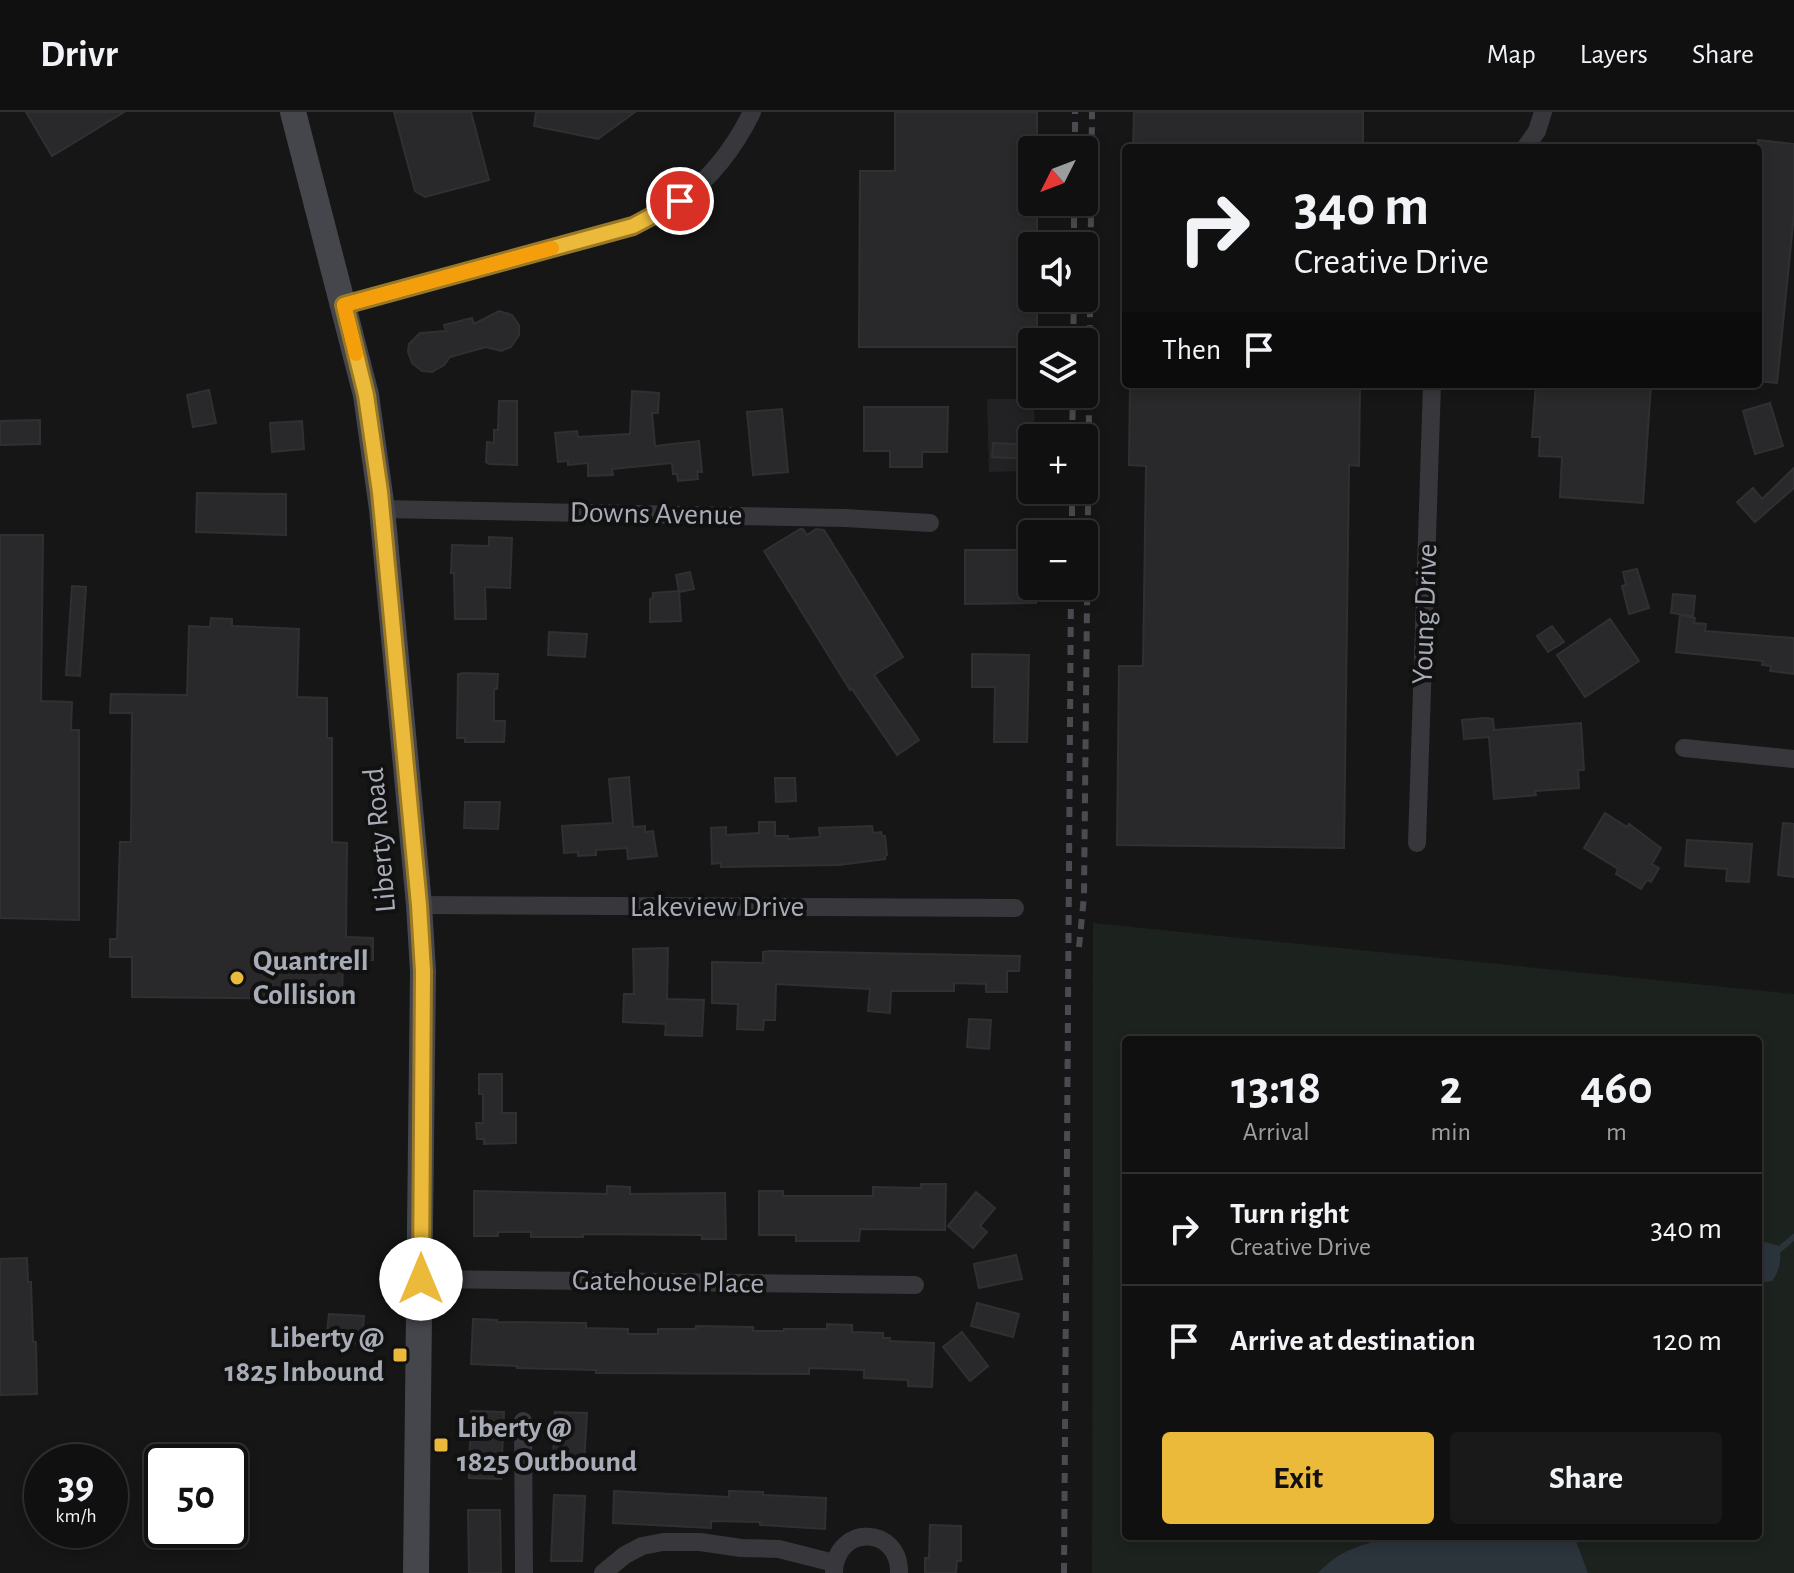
<!DOCTYPE html>
<meta charset="utf-8">
<style>
body{margin:0;font-family:"Alegreya Sans",sans-serif;background:#19191a;color:#f1f3f6;height:100vh;display:flex;flex-direction:column;font-size:30px;white-space:nowrap}
*{box-sizing:border-box;margin:0}
p{font-size:26px;color:#9c9d9f}
.icon{flex:none;width:44px;height:44px;fill:none;stroke:currentColor;stroke-width:2;stroke-linecap:round;stroke-linejoin:round}
.map{position:relative;flex:1;overflow:hidden}
.side{position:absolute;left:1122px;top:924px;width:640px;height:504px;display:flex;flex-direction:column;background:#101011;border-radius:8px;box-shadow:0 4px 12px #0003,0 0 0 2px #303031}
.side>*{flex:none}
.guide{position:absolute;left:1122px;top:32px;width:640px;height:244px;border-radius:8px;box-shadow:0 4px 12px #0003,0 0 0 2px #303031;background:#101011;color:#f1f3f6;overflow:hidden}
.needle{width:52px;rotate:228deg}
.controls{position:absolute;left:1018px;top:24px;display:grid;gap:16px}
.controls a{display:grid;place-items:center;width:80px;height:80px;border-radius:8px;background:#101011;box-shadow:0 4px 12px #0003,0 0 0 2px #303031;font-size:40px}
.speed{position:absolute;left:24px;top:1332px;display:flex;gap:16px;font-size:40px;font-weight:700;text-align:center}
.speed>*{display:grid;place-content:center;width:104px;height:104px;border-radius:50%;background:#101011;box-shadow:0 4px 12px #0003,0 0 0 2px #303031;line-height:1}
.speed small{font-size:20px;font-weight:400}
.speed .limit{border:4px solid #111;border-radius:12px;background:#fff;color:#111}
.pin{position:absolute;display:grid;place-items:center;width:68px;height:68px;color:#fff;margin:-34px;border:4px solid #fff;border-radius:50%;box-shadow:0 2px 8px #0007}
.me{position:absolute;width:88px;margin:-44px;rotate:0deg;stroke-linejoin:round;filter:drop-shadow(0 0 6px #0008)}
.turn{display:flex;align-items:center;gap:28px;height:168px;padding:0 40px;font-size:36px}
.turn .icon{width:104px;height:104px;stroke-width:2.5}
.turn b{display:block;font-size:56px;line-height:68px}
.then{display:flex;align-items:center;height:76px;padding:0 40px;background:#0003;gap:16px;font-size:30px}
.eta{display:flex;justify-content:space-evenly;align-items:center;height:136px;text-align:center}
.eta b{font-size:48px;font-weight:600;line-height:56px}
.primary-button{display:flex;gap:16px;margin-top:auto;padding:16px 40px}
.primary-button a{flex:1;height:92px;border-radius:8px;background:#ebba3a;color:#111;font-size:32px;font-weight:600;line-height:92px;text-align:center}
.primary-button a+a{background:#19191a;color:#f1f3f6}
ul{padding:0;list-style:none}
li{display:flex;align-items:center;gap:24px;height:112px;padding:0 40px;border-top:2px solid #303031}
li div{flex:1}
li b{display:block;font-size:30px}
li em{font-style:normal}
header{display:flex;align-items:center;gap:48px;box-sizing:border-box;height:112px;padding:0 40px;background:#101011;border-bottom:2px solid #303031}
header strong{font-size:38px}
nav{display:flex;gap:44px;margin-inline-start:auto;font-size:28px}
.map>svg:first-child{display:block}
.built{fill:#222224}
.green{fill:#1c221d;fill-rule:evenodd}
.water{fill:#2c343b}
.lines{fill:none;stroke-linecap:round;stroke-linejoin:round}
.stream{stroke:#2c343b;stroke-width:6}
.building{fill:#29292b;stroke:#303033;stroke-width:2}
.street{stroke:#37373c;stroke-width:18}
.secondary{stroke:#45464c;stroke-width:26}
.rail{stroke:#4a4b51;stroke-width:6;stroke-dasharray:10 8;stroke-linecap:butt}
.route-casing{stroke:#997926;stroke-width:20}
.route{stroke:#ebba3a;stroke-width:14}
.slow{stroke:#f59e0b;stroke-width:14}
.poi-dot{fill:#ebba3a;stroke:#111112;stroke-width:3}
.labels{text-anchor:middle;dominant-baseline:central;stroke-width:8;stroke-linejoin:round;paint-order:stroke}
.street-label{font-size:30px;fill:#a8acb7;stroke:#111112}
.poi-label{font-size:30px;font-weight:bold;fill:#a8acb7;stroke:#111112;text-anchor:start}
</style>
<header>
<strong>Drivr</strong>
<nav><a>Map</a><a>Layers</a><a>Share</a></nav>
</header>
<div class="map">
<svg width="1794" height="1461" viewBox="0 0 1794 1461">
<rect width="100%" height="100%" fill="#161617"/>
<path class="built" d="M 987,287 L 1034,287 L 1035,326 L 1032,326 L 1032,359 L 989,360 Z"/>
<path class="green" d="M 1093,811 L 1794,882 L 1794,1461 L 1092,1461 ZM 1126,928 L 1758,928 L 1758,1424 L 1126,1424 Z"/>
<path class="water" d="M 1758,1128 L 1779,1134 C 1782,1147 1780,1158 1772,1169 L 1758,1171 Z
M 1392,1424 L 1574,1424 L 1588,1461 L 1318,1461 C 1342,1436 1361,1434 1392,1424 Z"/>
<g class="lines">
<path class="stream" d="M 1780,1137 L 1794,1125"/>
</g>
<path class="building" d="M 26,0 L 124,0 L 52,44 Z
M 394,0 L 471,0 L 489,68 L 425,85 L 415,79 Z
M 536,0 L 635,0 L 598,27 L 534,14 Z
M 895,0 L 1037,0 L 1037,38 L 1032,38 L 1032,90 L 1037,90 L 1037,134 L 1032,134 L 1032,186 L 1037,186 L 1037,230 L 1032,230 L 1032,235 L 859,235 L 860,59 L 895,59 Z
M 1134,0 L 1363,0 L 1363,36 L 1133,36 Z
M 1758,28 L 1794,32 L 1794,102 L 1777,271 L 1758,269 Z
M 499,199 L 512,203 L 519,213 L 519,223 L 511,235 L 501,239 L 486,235 L 450,245 L 444,253 L 432,260 L 422,259 L 412,251 L 408,240 L 409,232 L 420,221 L 446,219 L 444,213 L 472,206 L 474,212 Z
M 1130,272 L 1360,272 L 1359,354 L 1349,353 L 1344,736 L 1117,733 L 1119,554 L 1143,554 L 1146,354 L 1129,353 Z
M 1536,272 L 1651,272 L 1643,391 L 1560,385 L 1562,345 L 1539,344 L 1540,325 L 1532,325 Z
M 209,278 L 216,311 L 193,315 L 187,283 Z
M 632,279 L 659,281 L 658,301 L 652,301 L 655,334 L 699,329 L 702,360 L 697,360 L 698,367 L 678,369 L 677,362 L 673,362 L 672,351 L 612,357 L 613,363 L 588,364 L 588,351 L 568,353 L 568,349 L 558,350 L 555,321 L 577,319 L 578,325 L 630,322 Z
M 499,289 L 517,289 L 517,353 L 489,352 L 486,350 L 487,330 L 494,331 L 494,318 L 498,318 Z
M 1770,291 L 1783,334 L 1755,342 L 1743,299 Z
M 864,295 L 948,295 L 947,340 L 922,340 L 922,355 L 890,355 L 890,339 L 864,339 Z
M 782,297 L 788,360 L 753,363 L 747,300 Z
M 40,308 L 40,332 L 0,333 L 0,309 Z
M 302,309 L 304,337 L 272,340 L 270,311 Z
M 993,331 L 1032,333 L 1032,347 L 992,345 Z
M 1794,356 L 1794,376 L 1755,410 L 1737,390 L 1753,376 L 1762,387 Z
M 197,381 L 286,382 L 286,423 L 196,420 Z
M 800,417 L 803,417 L 807,423 L 816,417 L 824,418 L 903,545 L 874,563 L 919,628 L 897,643 L 852,577 L 850,578 L 764,439 Z
M 0,423 L 43,423 L 41,589 L 72,590 L 71,618 L 79,618 L 79,808 L 0,806 Z
M 489,425 L 512,426 L 510,476 L 485,475 L 486,507 L 455,507 L 454,461 L 451,461 L 452,433 L 489,434 Z
M 965,438 L 1032,438 L 1032,474 L 1036,474 L 1036,491 L 965,492 Z
M 1637,457 L 1649,496 L 1629,502 L 1622,474 L 1626,473 L 1623,460 Z
M 690,460 L 694,477 L 679,480 L 676,463 Z
M 72,474 L 86,475 L 80,564 L 66,563 Z
M 679,479 L 681,509 L 650,510 L 650,487 L 653,486 L 653,481 Z
M 1673,482 L 1695,484 L 1693,504 L 1671,501 Z
M 1680,503 L 1695,506 L 1694,511 L 1706,512 L 1705,519 L 1794,526 L 1794,562 L 1770,559 L 1771,554 L 1762,553 L 1763,549 L 1676,540 Z
M 211,506 L 232,507 L 232,514 L 299,517 L 297,585 L 327,586 L 327,626 L 332,626 L 332,730 L 347,731 L 346,825 L 373,826 L 373,848 L 343,848 L 342,887 L 132,885 L 132,845 L 110,845 L 110,827 L 117,827 L 120,730 L 131,730 L 132,601 L 110,601 L 111,582 L 187,583 L 189,514 L 210,515 Z
M 1610,507 L 1639,549 L 1585,585 L 1557,543 Z
M 1552,514 L 1564,530 L 1548,540 L 1537,524 Z
M 549,520 L 587,522 L 585,545 L 548,543 Z
M 972,542 L 1029,543 L 1027,630 L 994,630 L 995,575 L 972,575 Z
M 464,561 L 498,562 L 497,577 L 494,577 L 494,609 L 505,609 L 504,630 L 465,630 L 465,626 L 457,626 L 458,562 Z
M 1485,606 L 1493,607 L 1494,618 L 1581,611 L 1584,658 L 1578,658 L 1579,676 L 1535,679 L 1536,683 L 1494,687 L 1489,625 L 1464,627 L 1462,608 Z
M 629,665 L 633,715 L 645,714 L 645,720 L 653,719 L 657,744 L 628,747 L 627,736 L 596,738 L 596,743 L 578,744 L 578,740 L 564,741 L 562,714 L 613,711 L 609,667 Z
M 775,666 L 795,666 L 796,689 L 776,690 Z
M 465,690 L 500,690 L 498,717 L 464,716 Z
M 1605,701 L 1627,715 L 1629,712 L 1661,736 L 1652,752 L 1659,756 L 1651,770 L 1647,768 L 1641,777 L 1616,762 L 1618,757 L 1584,736 Z
M 759,710 L 775,710 L 775,724 L 788,724 L 788,727 L 820,725 L 819,716 L 872,714 L 873,721 L 881,720 L 882,724 L 885,724 L 887,743 L 885,744 L 885,747 L 839,753 L 721,755 L 721,751 L 712,752 L 711,716 L 726,715 L 726,723 L 759,721 Z
M 1783,711 L 1794,712 L 1794,765 L 1778,763 Z
M 1687,728 L 1752,732 L 1749,770 L 1726,769 L 1727,757 L 1685,754 Z
M 668,836 L 667,887 L 704,888 L 702,924 L 665,923 L 666,912 L 623,910 L 624,882 L 634,882 L 633,837 Z
M 771,839 L 1020,844 L 1019,859 L 1007,859 L 1007,880 L 986,880 L 986,872 L 954,871 L 954,879 L 891,879 L 890,901 L 868,899 L 870,877 L 776,872 L 775,908 L 764,908 L 763,918 L 737,917 L 738,892 L 712,891 L 712,850 L 763,851 L 763,840 Z
M 969,907 L 991,908 L 989,937 L 967,935 Z
M 479,962 L 502,962 L 502,1001 L 516,1001 L 516,1031 L 484,1032 L 484,1027 L 477,1027 L 476,1011 L 483,1011 L 483,982 L 479,982 Z
M 921,1072 L 946,1072 L 945,1118 L 860,1117 L 859,1129 L 796,1129 L 796,1123 L 759,1123 L 759,1079 L 783,1079 L 783,1084 L 873,1084 L 873,1075 L 921,1076 Z
M 607,1074 L 630,1075 L 630,1082 L 725,1081 L 726,1127 L 702,1127 L 702,1123 L 583,1122 L 583,1125 L 531,1125 L 531,1120 L 498,1120 L 498,1124 L 474,1124 L 474,1079 L 607,1082 Z
M 976,1080 L 995,1096 L 980,1114 L 987,1120 L 973,1136 L 948,1114 Z
M 1016,1143 L 1022,1167 L 979,1176 L 974,1152 Z
M 27,1146 L 28,1170 L 31,1170 L 33,1230 L 36,1230 L 37,1282 L 0,1283 L 0,1147 Z
M 977,1191 L 1019,1202 L 1013,1225 L 971,1214 Z
M 329,1202 L 364,1204 L 362,1232 L 326,1229 Z
M 473,1207 L 497,1208 L 497,1210 L 586,1211 L 586,1216 L 628,1217 L 628,1222 L 658,1222 L 658,1217 L 696,1217 L 696,1214 L 753,1215 L 753,1219 L 784,1219 L 784,1217 L 827,1217 L 827,1212 L 852,1213 L 852,1220 L 883,1221 L 883,1226 L 890,1226 L 890,1229 L 934,1231 L 932,1275 L 908,1274 L 908,1268 L 864,1266 L 864,1258 L 809,1256 L 809,1262 L 596,1261 L 596,1258 L 517,1256 L 517,1254 L 471,1252 Z
M 962,1220 L 988,1254 L 970,1269 L 943,1235 Z
M 471,1299 L 504,1300 L 501,1367 L 469,1366 Z
M 555,1300 L 587,1301 L 584,1352 L 553,1351 Z
M 614,1379 L 729,1385 L 729,1379 L 763,1380 L 763,1383 L 826,1386 L 825,1417 L 760,1413 L 760,1410 L 711,1409 L 711,1416 L 613,1411 Z
M 554,1383 L 585,1384 L 582,1449 L 551,1449 Z
M 468,1398 L 500,1398 L 501,1461 L 469,1461 Z
M 930,1413 L 961,1414 L 961,1449 L 957,1449 L 956,1461 L 925,1461 L 925,1446 L 929,1446 Z"/>
<g class="lines">
<path class="street" d="M 1525,36 L 1537,19 L 1543,0
M 344,193 C 409,175 473,158 538,140 C 586,127 639,119 680,89 C 712,65 735,35 752,0
M 382,397 L 845,406 L 930,411
M 1684,636 L 1794,647
M 1417,731 L 1432,272
M 419,793 L 1015,796
M 421,1167 L 915,1173
M 523,1309 L 524,1461
M 603,1461 L 625,1443 L 642,1434 L 663,1430 L 700,1430 L 741,1436 L 779,1437 L 834,1451
M 834,1461 C 835,1412 900,1413 899,1461"/>
<path class="secondary" d="M 293,0 L 366,283 L 382,397 L 419,793 L 423,859 L 416,1461"/>
<path class="rail" d="M 1075,38 L 1075,0
M 1074,134 L 1074,90
M 1073,230 L 1074,186
M 1072,326 L 1073,282
M 1072,422 L 1072,378
M 1079,835 L 1084,784 L 1092,0
M 1064,1461 L 1071,474"/>
</g>
<g class="lines">
<defs>
<path id="route" d="M 421,1167 L 423,859 L 419,793 L 380,380 L 366,283 L 344,193 L 633,114 L 680,89"/>
</defs>
<use href="#route" class="route-casing"/>
<use href="#route" class="route"/>
<path class="slow" d="M 356,242 L 344,193 L 552,136"/>
</g>
<g class="poi-dot">
<circle cx="237" cy="866" r="8"/>
<rect x="392" y="1235" width="16" height="16" rx="4"/>
<rect x="433" y="1325" width="16" height="16" rx="4"/>
</g>
<g class="labels">
<g class="street-label">
<text transform="translate(656 402) rotate(1)">Downs Avenue</text>
<text transform="translate(1425 502) rotate(-88)">Young Drive</text>
<text transform="translate(380 728) rotate(-95)">Liberty Road</text>
<text x="717" y="795">Lakeview Drive</text>
<text transform="translate(668 1170) rotate(1)">Gatehouse Place</text>
</g>
<g class="poi-label">
<text x="253" y="849">Quantrell<tspan x="253" dy="34">Collision</tspan></text>
<text x="384" y="1226" text-anchor="end">Liberty @<tspan x="384" dy="34">1825 Inbound</tspan></text>
<text x="457" y="1316">Liberty @<tspan x="457" dy="34">1825 Outbound</tspan></text>
</g>
</g>
</svg>
<div class="controls">
<a><svg class="needle" viewBox="-14 -14 28 28"><path d="M0-13l5 13h-10z" fill="#e53935"/><path d="M0 13l5-13h-10z" fill="#9c9d9f"/></svg></a>
<a><svg class="icon" aria-label="sound" viewBox="0 0 24 24"><path d="M4 9h4l5-4v14l-5-4H4zM17 9q2 3 0 6"/></svg></a>
<a><svg class="icon" aria-label="layers" viewBox="0 0 24 24"><path d="M12 4l9 5-9 5-9-5zM3 14l9 5 9-5"/></svg></a>
<a>+</a>
<a>−</a>
</div>
<div class="speed"><div>39<small>km/h</small></div><div class="limit">50</div></div>
<div class="pin" style="left:680px;top:89px;background:#d93025"><svg class="icon" aria-label="arrive" viewBox="0 0 24 24"><path d="M6 21V4h12l-3 4 3 4H6"/></svg></div>
<svg class="me" style="left:421px;top:1167px" viewBox="-20 -20 40 40"><circle r="19" fill="#fff"/><path d="M0-13L10 11 0 6-10 11z" fill="#ebba3a"/></svg>
<div class="guide">
<div class="turn"><svg class="icon" aria-label="right" viewBox="0 0 24 24"><path d="M7 20v-9h11M14 6l5 5-5 5"/></svg><div><b>340 m</b>Creative Drive</div></div>
<div class="then">Then<svg class="icon" aria-label="arrive" viewBox="0 0 24 24"><path d="M6 21V4h12l-3 4 3 4H6"/></svg></div>
</div>
<section class="side">
<div class="eta">
<div><b>13:18</b><p>Arrival</p></div>
<div><b>2</b><p>min</p></div>
<div><b>460</b><p>m</p></div>
</div>
<ul>
<li><svg class="icon" aria-label="right" viewBox="0 0 24 24"><path d="M7 20v-9h11M14 6l5 5-5 5"/></svg><div><b>Turn right</b><p>Creative Drive</p></div><em>340 m</em></li>
<li><svg class="icon" aria-label="arrive" viewBox="0 0 24 24"><path d="M6 21V4h12l-3 4 3 4H6"/></svg><div><b>Arrive at destination</b></div><em>120 m</em></li>
</ul>
<div class="primary-button"><a>Exit</a><a>Share</a></div>
</section>
</div>
